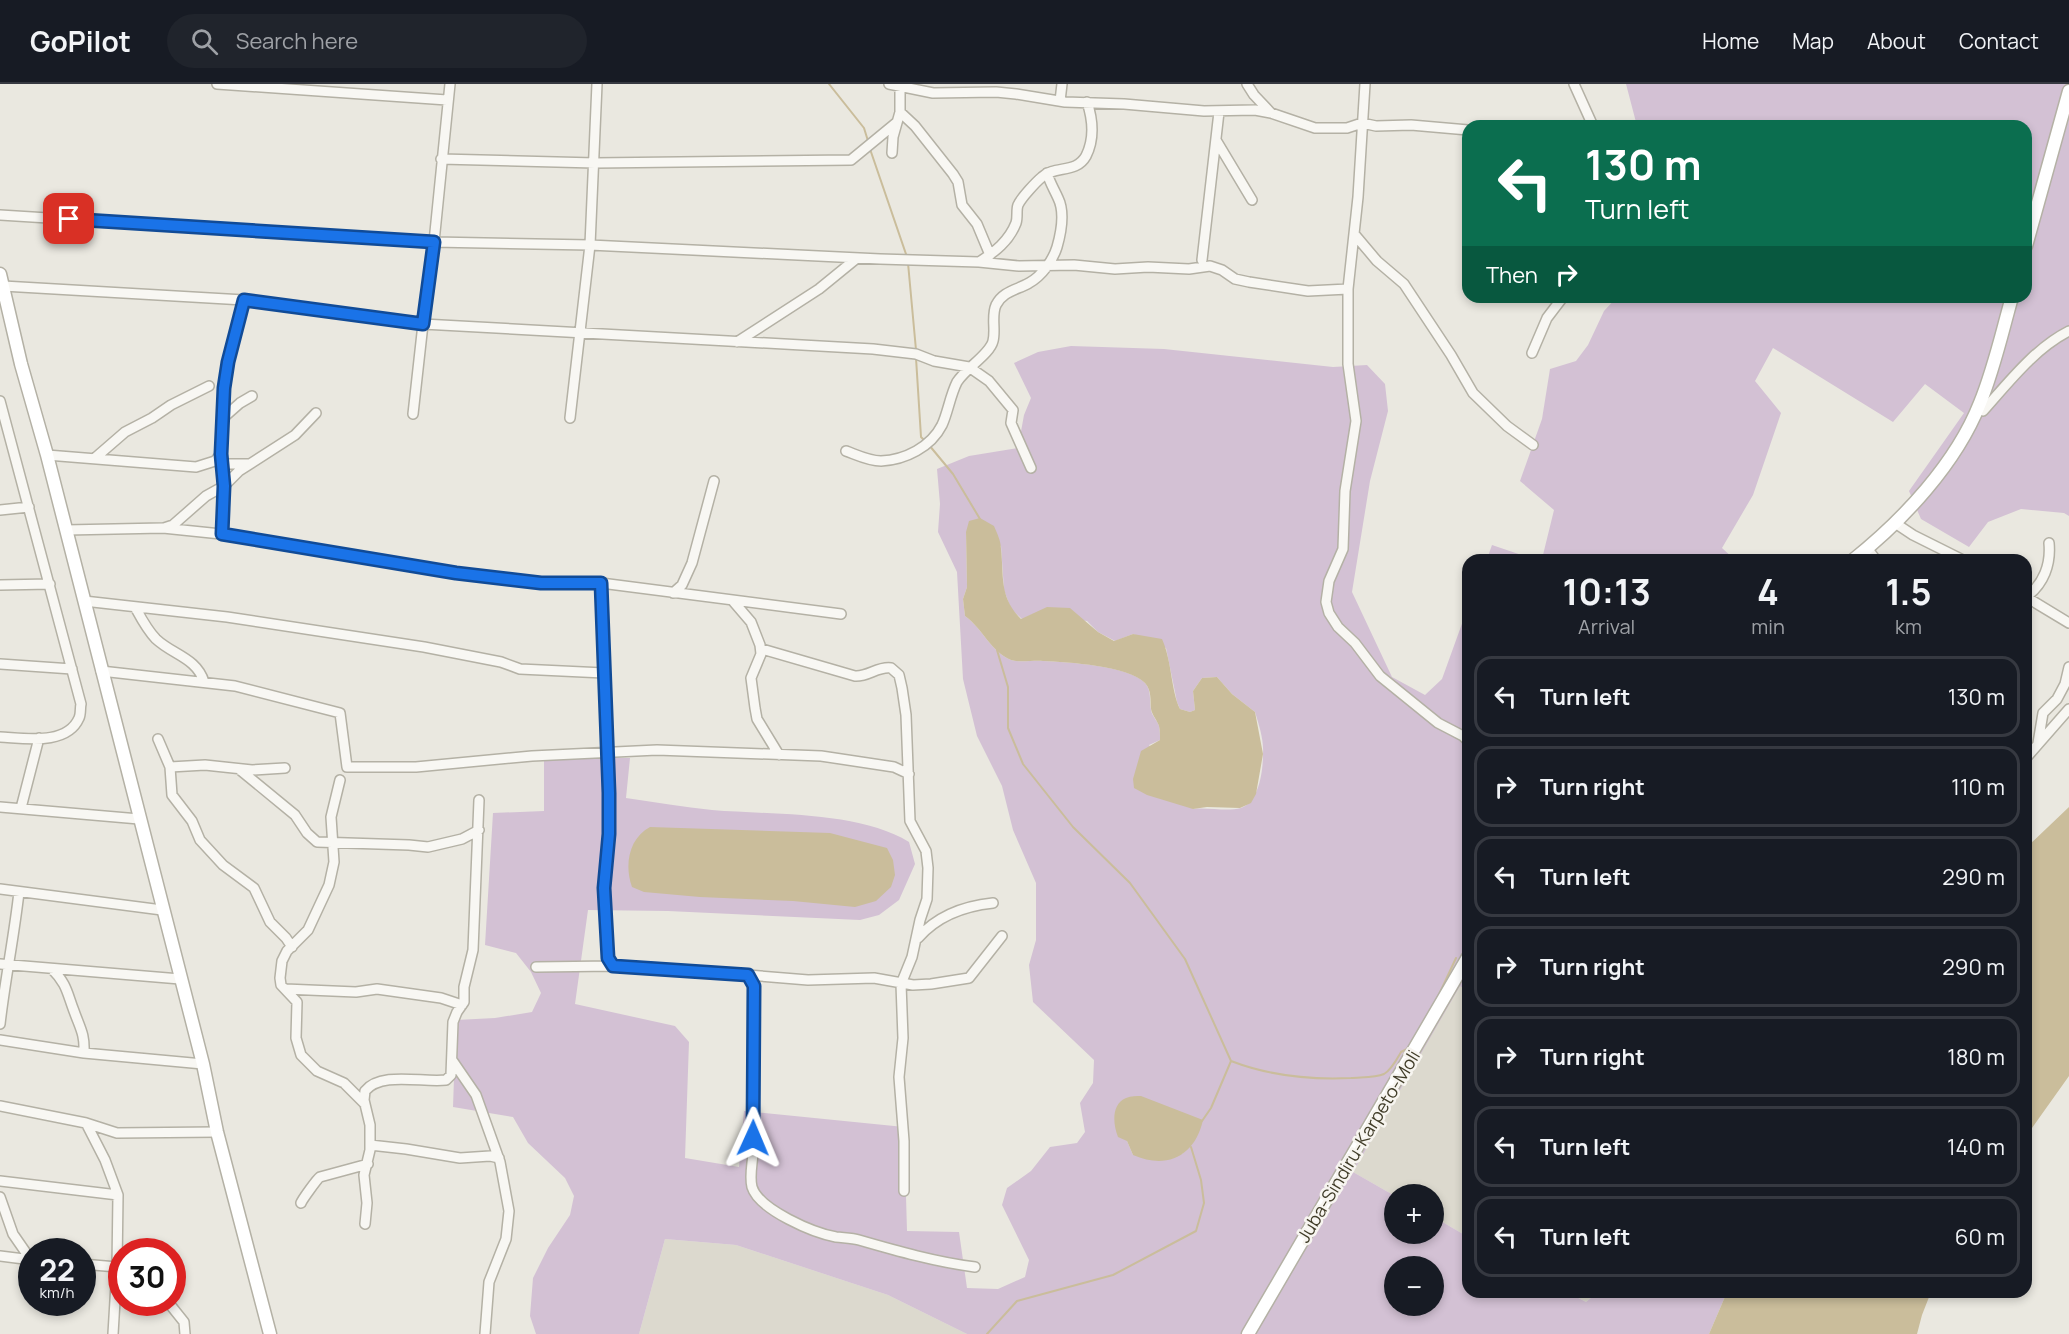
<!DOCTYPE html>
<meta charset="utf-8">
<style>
body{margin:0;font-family:Manrope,sans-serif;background:#20242c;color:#f1f3f6;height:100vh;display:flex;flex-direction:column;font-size:22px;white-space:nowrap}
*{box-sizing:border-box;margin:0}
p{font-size:20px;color:#9ea1a6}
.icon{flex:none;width:33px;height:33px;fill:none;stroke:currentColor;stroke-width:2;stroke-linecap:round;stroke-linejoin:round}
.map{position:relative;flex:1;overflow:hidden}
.details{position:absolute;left:1462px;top:470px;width:570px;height:744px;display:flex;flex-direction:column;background:#171b24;border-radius:18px;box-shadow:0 3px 9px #0003}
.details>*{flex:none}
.hud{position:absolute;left:1462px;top:36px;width:570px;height:183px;border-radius:18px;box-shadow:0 3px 9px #0003;background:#0b6e4f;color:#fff;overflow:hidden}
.tools{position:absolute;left:1384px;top:1100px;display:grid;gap:12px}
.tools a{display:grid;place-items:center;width:60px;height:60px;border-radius:50%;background:#171b24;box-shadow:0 3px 9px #0003;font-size:30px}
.speed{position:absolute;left:18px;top:1154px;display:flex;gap:12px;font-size:30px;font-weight:700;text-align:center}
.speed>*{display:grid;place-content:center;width:78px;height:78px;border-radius:50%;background:#171b24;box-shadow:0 3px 9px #0003;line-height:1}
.speed small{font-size:15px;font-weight:400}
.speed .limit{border:9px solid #d22;background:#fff;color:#111}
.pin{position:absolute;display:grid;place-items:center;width:51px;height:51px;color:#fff;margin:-26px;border-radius:12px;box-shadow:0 3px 9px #0006}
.me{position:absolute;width:66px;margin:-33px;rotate:1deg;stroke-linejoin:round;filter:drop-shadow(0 0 4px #0008)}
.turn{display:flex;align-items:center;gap:21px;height:126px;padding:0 24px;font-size:27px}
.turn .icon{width:78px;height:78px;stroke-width:2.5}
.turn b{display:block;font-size:42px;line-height:51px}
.then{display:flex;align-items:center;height:57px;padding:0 24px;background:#0003;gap:12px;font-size:22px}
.eta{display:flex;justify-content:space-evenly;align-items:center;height:102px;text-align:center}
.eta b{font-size:36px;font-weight:700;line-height:42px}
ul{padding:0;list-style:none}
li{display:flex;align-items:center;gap:18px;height:81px;margin:0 12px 9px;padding:0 12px;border:3px solid #363941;border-radius:18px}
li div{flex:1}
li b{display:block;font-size:22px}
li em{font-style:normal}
header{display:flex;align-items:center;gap:36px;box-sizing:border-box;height:84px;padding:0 30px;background:#171b24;border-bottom:2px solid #363941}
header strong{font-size:28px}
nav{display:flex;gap:33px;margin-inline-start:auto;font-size:21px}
.search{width:420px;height:54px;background:#20242c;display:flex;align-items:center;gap:15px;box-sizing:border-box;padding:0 21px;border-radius:33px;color:#9ea1a6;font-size:22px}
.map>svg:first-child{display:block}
.built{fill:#dcd9ce}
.green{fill:#d3c1d4;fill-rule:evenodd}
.water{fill:#cabd9b}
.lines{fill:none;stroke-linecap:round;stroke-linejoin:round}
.stream{stroke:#cabd9b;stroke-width:2}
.minor-casing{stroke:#b4b1a5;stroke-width:12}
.secondary-casing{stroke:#b4b1a5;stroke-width:15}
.minor{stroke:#f8f7f3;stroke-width:9}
.secondary{stroke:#fff;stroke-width:12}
.route-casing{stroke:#114b97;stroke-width:15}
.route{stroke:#1a73e8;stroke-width:10}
.labels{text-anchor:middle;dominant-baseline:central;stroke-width:5;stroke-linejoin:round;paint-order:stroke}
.street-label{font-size:18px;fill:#413d29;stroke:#f7f5f0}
</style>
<header>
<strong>GoPilot</strong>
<div class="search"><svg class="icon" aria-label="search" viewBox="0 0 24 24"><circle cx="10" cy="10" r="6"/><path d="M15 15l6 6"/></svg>Search here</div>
<nav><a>Home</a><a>Map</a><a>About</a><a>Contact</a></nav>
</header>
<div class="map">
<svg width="2069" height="1250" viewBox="0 0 2069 1250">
<rect width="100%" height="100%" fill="#eae8e0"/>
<path class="built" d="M 1460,901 L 1468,907 L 1468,1153 L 1434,1133 L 1434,1110 L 1395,1110 L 1395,1112 L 1353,1088 Z
M 665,1155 L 736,1161 L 888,1211 L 967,1250 L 639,1250 Z
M 1567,1208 L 1598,1208 L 1586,1218 Z"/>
<path class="green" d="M 1626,0 L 2069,0 L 2069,432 L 2064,429 L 2021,425 L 1988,438 L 1969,463 L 1921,435 L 1909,407 L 1964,329 L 1925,300 L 1893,338 L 1773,264 L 1755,297 L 1781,329 L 1753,411 L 1722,464 L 1734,475 L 1542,475 L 1554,426 L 1520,397 L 1542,335 L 1550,285 L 1576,277 L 1588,261 L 1604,227 L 1617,213 L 2026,213 L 2026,42 L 1637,42 Z
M 1071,262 L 1164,265 L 1333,283 L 1367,281 L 1385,300 L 1388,327 L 1370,397 L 1352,508 L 1392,593 L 1425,611 L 1442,595 L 1468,523 L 1468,907 L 1460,902 L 1353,1088 L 1395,1112 L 1395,1149 L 1434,1149 L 1434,1133 L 1468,1153 L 1468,1208 L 1567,1208 L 1586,1218 L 1598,1208 L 1727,1208 L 1709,1250 L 967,1250 L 888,1211 L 736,1161 L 665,1155 L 639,1250 L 536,1250 L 530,1232 L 533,1194 L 548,1164 L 570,1131 L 574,1112 L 565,1094 L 528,1059 L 513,1033 L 453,1023 L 456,936 L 495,934 L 532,928 L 541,909 L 531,888 L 516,869 L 485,861 L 493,729 L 544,727 L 544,674 L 630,674 L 626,714 C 655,718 684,723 712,726 C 771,731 859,727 909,758 L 915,780 L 899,816 L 879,831 L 860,836 L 668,827 L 588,826 L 575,920 L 675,942 L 689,958 L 685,1074 L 739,1083 L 744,1027 L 904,1043 L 907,1147 L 959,1148 L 967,1204 L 998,1205 L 1025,1193 L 1029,1176 L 1002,1121 L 1007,1104 L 1031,1087 L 1050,1063 L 1077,1059 L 1085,1048 L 1080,1019 L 1093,999 L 1094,976 L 1033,918 L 1029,881 L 1036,856 L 1036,799 L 1013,746 L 1002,702 L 977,652 L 963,595 L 957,488 L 938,448 L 940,420 L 937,385 L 969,372 L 1018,364 L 1024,331 L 1031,314 L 1014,279 L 1038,268 ZM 966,448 L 1001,462 L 1004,506 L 1011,525 L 1022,535 L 1033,530 L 1087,537 L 1098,548 L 1115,557 L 1133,550 L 1166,564 L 1177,618 L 1180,625 L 1190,628 L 1195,626 L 1193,607 L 1202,594 L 1217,593 L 1232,610 L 1255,628 C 1259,641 1264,656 1263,670 C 1263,687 1259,718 1241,724 C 1227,728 1208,723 1193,725 L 1149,661 L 1160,656 C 1160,652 1160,646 1159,642 C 1157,636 1152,632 1151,626 C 1149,616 1152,607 1145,599 C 1130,582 1067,578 1043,577 C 1033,576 1020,579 1011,576 C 991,568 983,545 965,532 L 963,515 L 967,503 ZM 1127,1057 L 1186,1066 L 1182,1070 L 1133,1071 ZM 1395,1182 L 1434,1182 L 1434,1221 L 1395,1221 Z
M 1492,461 L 1533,475 L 1487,475 Z"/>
<path class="water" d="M 980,434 L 994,442 C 997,449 1001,457 1001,465 C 1004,493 999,513 1021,535 L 1047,523 L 1070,524 L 1098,548 L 1114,557 L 1133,550 L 1162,555 C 1172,577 1171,607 1180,625 L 1190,628 L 1195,626 L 1193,607 L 1202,594 L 1217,593 L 1232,610 L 1255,628 L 1263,670 L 1256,710 L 1251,719 L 1240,724 L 1207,723 L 1193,725 L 1147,711 L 1134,704 L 1133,695 L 1141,667 L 1160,656 C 1160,652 1160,646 1159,642 C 1157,636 1152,631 1151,625 C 1150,616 1152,607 1145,599 C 1129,582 1067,578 1043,577 C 1033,576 1020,579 1011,576 C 991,568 983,545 965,532 L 963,515 L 967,503 L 966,448 L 969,437 Z
M 2069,723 L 2069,992 L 2027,1051 L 2027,763 Z
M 650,743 L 830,749 L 887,764 L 893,776 L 895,791 L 891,803 L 876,817 L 855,823 L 793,817 L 700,813 L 644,808 L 632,803 C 624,781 629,754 650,743 Z
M 1141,1012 L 1203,1036 C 1195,1072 1167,1086 1133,1071 L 1127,1057 L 1118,1053 C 1113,1041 1111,1020 1126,1014 C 1131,1012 1137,1012 1141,1012 Z
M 1727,1208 L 1931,1208 L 1922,1231 L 1917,1250 L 1709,1250 Z"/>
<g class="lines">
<path class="stream" d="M 829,0 L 864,44 L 868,57
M 870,65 L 907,173
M 908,179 L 916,266
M 916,274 L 921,353 L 925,357
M 929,361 L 953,390 L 980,435
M 997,566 L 1008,603 L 1008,644 L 1023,680 L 1073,743 L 1130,799 L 1185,875 L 1231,977 C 1270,992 1309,996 1351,994 C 1361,993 1375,994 1384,990 C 1391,986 1397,975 1401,968 L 1409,964
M 1464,854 L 1468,850
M 1436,917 L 1456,874
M 1202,1037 L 1211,1024 L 1231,977
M 987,1250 L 1017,1217 L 1113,1191 L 1196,1147 L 1204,1119 L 1201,1096 L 1191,1063"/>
<defs>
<path id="minor" d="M 217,0 L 447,16
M 889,0 L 933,9 L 996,8 L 1016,10 L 1065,18 L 1124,20 L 1204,27 L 1255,26 L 1271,29 L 1315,44 L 1347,44 L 1362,39 L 1376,42 L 1411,41 L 1468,46
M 1247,0 L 1254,11 L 1271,29
M 1365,0 L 1358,113 L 1348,205 L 1348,280 L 1356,337 L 1345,407 L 1343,465 L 1329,497 L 1326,518 L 1329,529 L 1338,543 L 1355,559 L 1380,592 L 1438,639 L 1463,652 L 1468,657
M 1574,0 L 1593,42
M 1060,17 L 1062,0
M 900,28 L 915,42 L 953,90 L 958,98 L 962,121 L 977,140 L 990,171
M 1216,56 L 1252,116
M 892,69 L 893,53 L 900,28 L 900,0
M 441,75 L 595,79 L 851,76 L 896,39
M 0,131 L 434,158 L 590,161 L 880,175 L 979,178 L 1019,182 L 1074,181 L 1115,185 L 1148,183 L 1189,185 L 1210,182 L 1222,186 L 1235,195 L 1249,198 L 1308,207 L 1348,205
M 1355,151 L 1377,177 L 1404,200 L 1451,271 L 1473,309 L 1507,342 L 1533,361
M 1202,176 L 1219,28
M 979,178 C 995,168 1009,157 1016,139 C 1018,133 1016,126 1018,121 C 1021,114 1036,98 1042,93 C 1055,81 1076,90 1086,72 C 1095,54 1093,36 1087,18
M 3,202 L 244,216 L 423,240 L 873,265 L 916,270 L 934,277 L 969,283 L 989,297 L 1013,326 L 1011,339 L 1031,384
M 737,258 L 819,205 L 857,174
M 1532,269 L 1547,234 L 1563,213
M 0,317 L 81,620 C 80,624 81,630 79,634 C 67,662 24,654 0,653
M 1983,327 C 2008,299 2035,264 2069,247
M 413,330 L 423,240 L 434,158 L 450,0
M 223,334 L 240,319 L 252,312
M 570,334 L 590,161 L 597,0
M 846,367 C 857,371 869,377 881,377 C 905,376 931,363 942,341 C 948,328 950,312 957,298 C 966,284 990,270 993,257 C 996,246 991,232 996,221 C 1003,207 1017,206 1029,199 C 1042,192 1053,176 1057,163 C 1061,149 1065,128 1058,114 C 1054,105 1050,99 1047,89
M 47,371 L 196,383 L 215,377 L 221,370
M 95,374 L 125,348 L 152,334 L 171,321 L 209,302
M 221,380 L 249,380
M 0,426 L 29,423
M 1895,439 L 1913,451 L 1963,476
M 164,444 L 173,441 L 206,412 L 224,402 L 239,387 L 295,351 L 316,329
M 66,446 L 163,444 L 221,450 L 456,489 L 541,499 L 601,499 L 841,530
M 221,450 L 224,402 L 221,370 L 224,304 L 228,278 L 244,216
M 1867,464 L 1876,476
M 601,499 L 609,709 L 609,750 L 604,803 L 608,874 L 613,882 L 748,891 L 754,902 C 754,957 755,1012 753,1067 C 753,1078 749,1091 752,1103 C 759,1126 814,1149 836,1153 C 844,1154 852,1154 859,1156 C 897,1167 936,1178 975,1183
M 0,501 L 50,500
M 673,509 L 682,501 L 692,479 L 714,397
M 2026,513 C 2044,500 2051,480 2049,459
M 2026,513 L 2069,539
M 84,517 L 227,533 L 424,563 L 501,578 L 520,585 L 604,589
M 733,517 L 751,538 L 760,561 L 761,570 L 751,594 L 755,624 L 757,635 L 779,671
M 135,523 C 141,534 147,546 156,555 C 173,571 197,574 204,598
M 762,565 L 855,592 C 868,593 878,582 891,584 L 899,591 L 902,604 L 906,631 L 910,737 L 926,767 L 928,784 L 927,815 L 920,836 L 912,873 L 901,900 L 903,954 L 899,993 L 904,1057 L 904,1107
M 0,580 L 72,585
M 101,587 L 235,602 L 340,629 L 347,683 L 416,683 L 532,672 L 657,666 L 821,672 L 894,683 L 909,690
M 158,655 L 170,683 L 172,711 L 192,737 L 200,756 L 223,781 L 254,804 L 270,838 L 286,854 L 292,863
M 2038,659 L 2043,629 L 2057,615 L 2065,600 L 2069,583
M 2026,674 L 2069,625
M 170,683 L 205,681 L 252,686 L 285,684
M 239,685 L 295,731 L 307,749 L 317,758 L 409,761 L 428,763 L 462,755 L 479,746
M 340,696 L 331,733 L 334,778 L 329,801 L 308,846 L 287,867 L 282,877 L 280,894 L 281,901 L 297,918 L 296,954 L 301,971 L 317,987 L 344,999 L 365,1020
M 0,723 L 139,735
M 21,724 L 39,654
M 0,805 L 162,826
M 918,854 C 938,831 964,822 993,819
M 0,880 L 180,895
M 536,883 L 613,882
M 52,885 C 67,900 67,909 74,927 C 80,944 85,950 84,969
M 748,891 L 808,896 L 874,894 L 913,901 L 931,900 L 969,894 L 1002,852
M 285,905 L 356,908 L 377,905 L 441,914 L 462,921
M 0,940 C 5,896 14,853 19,808
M 0,956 L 84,969 L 203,980
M 452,976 L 476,1011 L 500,1078 L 509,1127 L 506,1155 L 489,1198 L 485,1250
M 0,1022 L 86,1039 L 117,1049 L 217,1048
M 86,1039 L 105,1076 L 118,1111 L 117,1183 L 113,1250
M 370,1061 L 406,1065 L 460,1074 L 490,1072 L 499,1074
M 0,1097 L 118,1111
M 0,1113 L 13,1150 L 31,1176
M 301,1119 C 302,1116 317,1095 320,1093 L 368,1080
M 365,1140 L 367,1119 L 364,1091 L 370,1066 L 370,1041 L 364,1016 L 365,1007 C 381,987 423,999 446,996 L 451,991 L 453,938 L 457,928 L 464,918 L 464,903 L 473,866 L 479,716
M 0,1172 L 32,1176
M 82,1180 L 117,1183 L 122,1186
M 168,1218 L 184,1238 L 185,1250"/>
<path id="secondary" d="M 2026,162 L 2069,7
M 0,190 L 21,280 L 47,371 L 203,980 L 217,1048 L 270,1250
M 1853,476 C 1903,436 1956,380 1980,319 C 1994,285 2002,248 2012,213
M 1248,1250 L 1468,873"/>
</defs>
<use href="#minor" class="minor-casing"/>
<use href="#secondary" class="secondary-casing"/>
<use href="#minor" class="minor"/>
<use href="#secondary" class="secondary"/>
</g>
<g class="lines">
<defs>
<path id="route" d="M 69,135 L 434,158 L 423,240 L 244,216 L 228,278 L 224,304 L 221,370 L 224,402 L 222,450 L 456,489 L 541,499 L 601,499 L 609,709 L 609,750 L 604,804 L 608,874 L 613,882 L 748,891 L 754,902 L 753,1054"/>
</defs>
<use href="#route" class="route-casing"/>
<use href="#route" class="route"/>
</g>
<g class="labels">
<g class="street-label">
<text transform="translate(1358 1062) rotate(-59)">Juba-Sindiru-Karpeto-Moli</text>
</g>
</g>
</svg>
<div class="tools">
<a>+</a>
<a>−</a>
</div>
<div class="speed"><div>22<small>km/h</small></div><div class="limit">30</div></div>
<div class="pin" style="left:69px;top:135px;background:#d93025"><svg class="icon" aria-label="arrive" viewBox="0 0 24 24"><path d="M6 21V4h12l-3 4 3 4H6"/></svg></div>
<svg class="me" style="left:753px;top:1054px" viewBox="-20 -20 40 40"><path d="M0-17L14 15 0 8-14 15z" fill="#1a73e8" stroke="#fff" stroke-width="4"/></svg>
<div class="hud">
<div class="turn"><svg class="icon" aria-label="left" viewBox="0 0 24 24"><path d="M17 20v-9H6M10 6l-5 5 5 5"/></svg><div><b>130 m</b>Turn left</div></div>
<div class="then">Then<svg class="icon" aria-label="right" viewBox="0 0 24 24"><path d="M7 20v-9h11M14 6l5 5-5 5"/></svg></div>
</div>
<section class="details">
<div class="eta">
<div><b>10:13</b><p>Arrival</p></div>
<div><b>4</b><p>min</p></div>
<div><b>1.5</b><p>km</p></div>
</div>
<ul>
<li><svg class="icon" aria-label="left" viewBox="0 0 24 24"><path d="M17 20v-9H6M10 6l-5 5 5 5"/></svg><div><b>Turn left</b></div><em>130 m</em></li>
<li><svg class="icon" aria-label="right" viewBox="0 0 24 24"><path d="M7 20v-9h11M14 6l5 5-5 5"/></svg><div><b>Turn right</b></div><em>110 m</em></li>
<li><svg class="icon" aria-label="left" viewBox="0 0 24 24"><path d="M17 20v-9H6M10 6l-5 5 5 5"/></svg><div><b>Turn left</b></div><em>290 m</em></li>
<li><svg class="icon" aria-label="right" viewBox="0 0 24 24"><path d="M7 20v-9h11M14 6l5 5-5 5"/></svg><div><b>Turn right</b></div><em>290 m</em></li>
<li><svg class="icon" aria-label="right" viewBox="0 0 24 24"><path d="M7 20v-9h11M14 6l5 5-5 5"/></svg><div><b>Turn right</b></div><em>180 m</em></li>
<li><svg class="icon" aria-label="left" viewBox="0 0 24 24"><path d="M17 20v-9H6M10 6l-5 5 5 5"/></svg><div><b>Turn left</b></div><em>140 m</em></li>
<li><svg class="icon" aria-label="left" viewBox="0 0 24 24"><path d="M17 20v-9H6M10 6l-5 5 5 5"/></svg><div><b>Turn left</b></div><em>60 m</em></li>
</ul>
</section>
</div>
